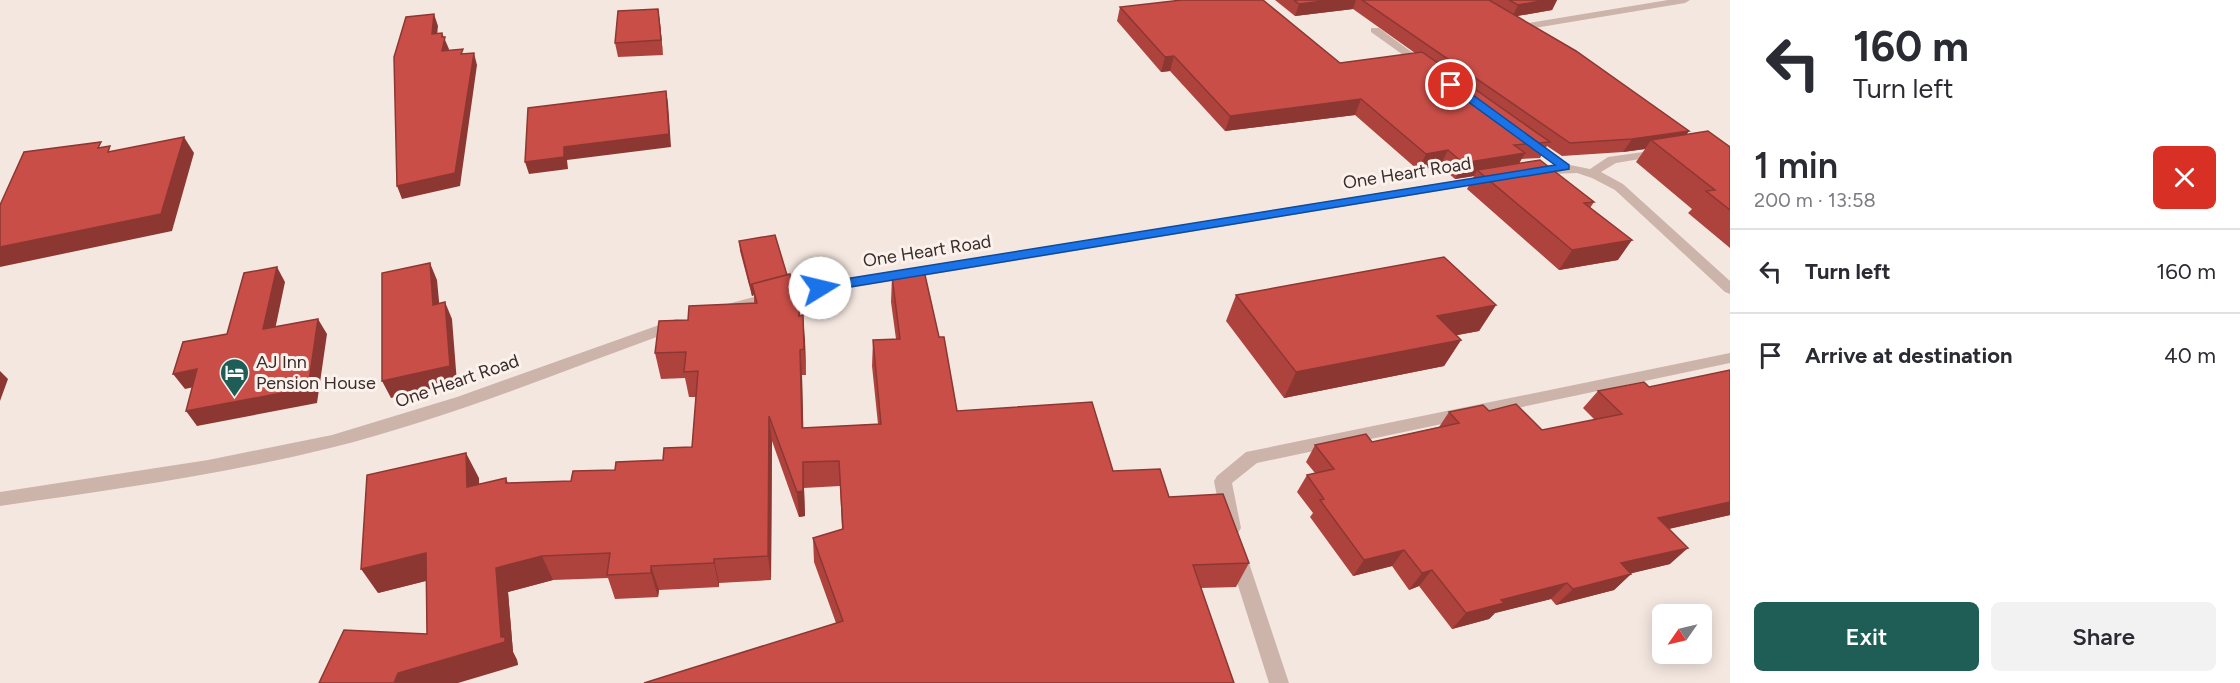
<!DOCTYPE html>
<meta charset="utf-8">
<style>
body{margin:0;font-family:Figtree,sans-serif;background:#f2f2f3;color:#2b2b33;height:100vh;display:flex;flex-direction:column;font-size:22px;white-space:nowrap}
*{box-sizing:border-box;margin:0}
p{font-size:20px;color:#7c7c81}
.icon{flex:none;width:33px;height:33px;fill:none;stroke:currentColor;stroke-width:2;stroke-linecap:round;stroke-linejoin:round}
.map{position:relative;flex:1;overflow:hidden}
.details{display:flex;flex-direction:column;background:#fff;width:510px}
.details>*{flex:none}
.hud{background:#fff;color:#2b2b33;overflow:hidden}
.needle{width:39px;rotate:236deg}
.buttons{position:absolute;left:1652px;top:604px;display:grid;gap:12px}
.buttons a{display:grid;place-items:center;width:60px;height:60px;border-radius:9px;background:#fff;box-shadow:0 3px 15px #0003;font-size:30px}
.pin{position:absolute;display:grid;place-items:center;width:51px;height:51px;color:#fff;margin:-26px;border:3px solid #fff;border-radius:50%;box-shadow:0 2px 6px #0007}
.me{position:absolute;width:66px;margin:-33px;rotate:81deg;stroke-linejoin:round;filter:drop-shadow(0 0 4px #0008)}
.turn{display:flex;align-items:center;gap:21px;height:126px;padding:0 24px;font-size:27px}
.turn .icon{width:78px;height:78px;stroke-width:2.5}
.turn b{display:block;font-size:42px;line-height:51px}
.round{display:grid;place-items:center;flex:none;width:63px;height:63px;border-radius:9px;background:#f2f2f3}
.overview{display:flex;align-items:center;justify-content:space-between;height:102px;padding:0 24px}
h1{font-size:36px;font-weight:600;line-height:45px}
.action{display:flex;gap:12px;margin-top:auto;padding:12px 24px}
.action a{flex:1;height:69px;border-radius:9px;background:#1e5e56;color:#fff;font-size:24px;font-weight:600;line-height:69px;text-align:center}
.action a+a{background:#f2f2f3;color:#2b2b33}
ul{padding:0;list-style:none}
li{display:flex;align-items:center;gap:18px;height:84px;padding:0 24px;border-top:2px solid #e1e1e2}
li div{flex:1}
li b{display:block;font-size:22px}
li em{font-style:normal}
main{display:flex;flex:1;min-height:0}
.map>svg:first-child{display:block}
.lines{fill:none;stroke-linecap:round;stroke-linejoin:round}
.minor{fill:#cdb4ab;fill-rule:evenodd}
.wall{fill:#ae433e}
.shaded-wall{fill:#8d3732}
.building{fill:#ca4e48;stroke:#8d3732;stroke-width:1.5}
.route{fill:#1a73e8;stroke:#114b97;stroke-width:1.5}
.labels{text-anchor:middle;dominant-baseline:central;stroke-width:6;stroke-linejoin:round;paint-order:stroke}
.street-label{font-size:18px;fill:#3b2c2a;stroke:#fbf2ed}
.poi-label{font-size:18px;fill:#3b2c2a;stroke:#fbf2ed;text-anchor:start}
</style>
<main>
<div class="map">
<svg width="1730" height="683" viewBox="0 0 1730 683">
<rect width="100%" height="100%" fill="#f4e7e0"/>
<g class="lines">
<path class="minor" d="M 1668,0 L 1690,0 L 1685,3 L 1522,30 L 1517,27 L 1522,24 Z
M 1371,28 L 1379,28 L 1429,65 L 1420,67 L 1371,32 Z
M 1529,137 L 1570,165 L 1590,169 L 1608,157 L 1664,149 L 1664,155 L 1616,163 L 1601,172 L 1623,184 L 1730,281 L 1730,294 L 1725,292 L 1615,190 L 1592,178 L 1577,173 L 1528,175 L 1528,169 L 1555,165 L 1525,144 L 1523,141 Z
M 1490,175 L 1496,179 L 1494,182 L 783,299 L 725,314 L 718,309 L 720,306 L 783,289 Z
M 676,319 L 681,320 L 683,324 L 681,328 C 565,370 450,418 330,448 C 221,475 110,490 0,506 L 0,492 L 208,460 L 332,435 L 457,397 Z
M 1730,353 L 1730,363 L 1257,463 L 1232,483 L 1241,528 L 1238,533 L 1232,536 L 1226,533 L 1223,528 L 1214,481 L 1217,476 L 1246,452 Z
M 1237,546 L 1244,548 L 1289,683 L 1269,683 L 1228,554 L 1230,548 Z"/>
</g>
<path class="wall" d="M 1275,0 L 1557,0 L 1552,10 L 1516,16 L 1689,131 L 1686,135 L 1730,147 L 1730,248 L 1688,213 L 1692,209 L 1636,162 L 1645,149 L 1623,152 L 1562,156 L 1547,146 L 1540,158 L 1521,159 L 1519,164 L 1594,202 L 1590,208 L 1618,260 L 1559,270 L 1467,189 L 1474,176 L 1455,179 L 1440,166 L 1418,170 L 1355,115 L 1225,131 L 1170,71 L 1161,72 L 1117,21 L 1120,7 L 1340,63 L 1415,53 L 1353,9 L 1295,16 Z
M 658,9 L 660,23 L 663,55 L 618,57 L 615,43 Z
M 739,241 L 787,275 L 800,315 L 805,341 L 806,375 L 802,375 L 803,428 L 878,424 L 872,366 L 873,340 L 896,339 L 891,302 L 892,276 L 939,337 L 957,411 L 1113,471 L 1169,497 L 1249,563 L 1236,587 L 1201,588 L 836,623 L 814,562 L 813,538 L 842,529 L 840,486 L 804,488 L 805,516 L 799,517 L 772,441 L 771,580 L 719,583 L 719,587 L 659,590 L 658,597 L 615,599 L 608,578 L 553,580 L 508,592 L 513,652 L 517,660 L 518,665 L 427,634 L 426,581 L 378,593 L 479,478 L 479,485 L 506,478 L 508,483 L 571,481 L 663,460 L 692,447 L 696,397 L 689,397 L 685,378 L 661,379 L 655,353 L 688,320 L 754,303 L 754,295 L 752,296 L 740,251 Z
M 1236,295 L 1496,305 L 1479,331 L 1456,335 L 1461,340 L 1444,366 L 1284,398 L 1226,321 Z
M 1730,370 L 1730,515 L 1669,529 L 1670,564 L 1631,573 L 1631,574 L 1614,590 L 1556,605 L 1551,599 L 1495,613 L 1489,619 L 1452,629 L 1419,586 L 1409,590 L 1392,566 L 1353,576 L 1310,517 L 1313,513 L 1297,492 L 1307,475 L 1315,473 L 1306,462 L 1315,445 L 1372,442 L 1439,427 L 1449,412 L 1489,411 L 1542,430 L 1595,420 L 1583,408 L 1598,391 L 1649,387 Z"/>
<path class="shaded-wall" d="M 1331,0 L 1356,0 L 1353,9 L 1295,16 L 1299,4 Z
M 1546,0 L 1557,0 L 1552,10 L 1512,17 L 1518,5 Z
M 658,9 L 660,23 L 663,55 L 661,40 Z
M 434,14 L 438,26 L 436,46 L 432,34 Z
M 442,33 L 449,49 L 446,63 L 442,51 Z
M 474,53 L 477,65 L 460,186 L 402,199 L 397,186 Z
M 1174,56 L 1170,71 L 1161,72 L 1165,57 Z
M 666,91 L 668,103 L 671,147 L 567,160 L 568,169 L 529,174 L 525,162 L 564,147 Z
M 1361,99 L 1355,115 L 1225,131 L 1230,116 Z
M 1689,131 L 1679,144 L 1651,140 L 1645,149 L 1623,152 L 1632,139 Z
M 184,137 L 194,153 L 172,231 L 0,267 L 0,247 Z
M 1448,150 L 1440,166 L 1418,170 L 1426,154 Z
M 1525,153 L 1516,169 L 1477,170 L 1474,176 L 1455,179 L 1463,163 Z
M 1632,240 L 1618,260 L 1559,270 L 1572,250 Z
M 430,263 L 437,280 L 441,322 L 433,305 Z
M 277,267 L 285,282 L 272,344 L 263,329 Z
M 750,285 L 752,285 L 754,295 L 752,296 Z
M 799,287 L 800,312 L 801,341 L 799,316 Z
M 445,302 L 452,319 L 457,383 L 391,398 L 382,381 Z
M 1496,305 L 1479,331 L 1422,342 L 1437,316 Z
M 803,315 L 805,341 L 806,375 L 804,349 Z
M 318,319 L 327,334 L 317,403 L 197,426 L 186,411 Z
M 1461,340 L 1444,366 L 1284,398 L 1296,372 Z
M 800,350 L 802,375 L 804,453 L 802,428 Z
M 197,369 L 208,384 L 185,389 L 173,374 Z
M 0,371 L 8,379 L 0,401 Z
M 769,416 L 772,441 L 771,580 L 768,556 Z
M 466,453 L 479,478 L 480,512 L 467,487 Z
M 803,462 L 805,516 L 799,517 L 797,492 Z
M 1730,502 L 1730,515 L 1641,535 L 1658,518 Z
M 1688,548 L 1670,564 L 1604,580 L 1621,563 Z
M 1404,550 L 1392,566 L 1353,576 L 1364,560 Z
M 426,553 L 441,577 L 378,593 L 361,569 Z
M 542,556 L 553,580 L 508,592 L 513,652 L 517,660 L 518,665 L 458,683 L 394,683 L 398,673 L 501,637 L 496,568 Z
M 714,559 L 719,583 L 719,587 L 714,563 Z
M 651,566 L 659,590 L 658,597 L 651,573 Z
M 1432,570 L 1419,586 L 1409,590 L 1422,573 Z
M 1631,574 L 1614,590 L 1556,605 L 1573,589 Z
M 1567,583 L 1551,599 L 1495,613 L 1489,619 L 1452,629 L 1466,613 L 1501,600 Z"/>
<path class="building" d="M 1182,0 L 1263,0 L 1340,63 L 1422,52 L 1550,142 L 1514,145 L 1525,153 L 1463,163 L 1448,150 L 1426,154 L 1361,99 L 1230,116 L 1174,56 L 1165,57 L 1120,7 Z
M 1294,0 L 1331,0 L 1299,4 Z
M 1362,0 L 1489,0 L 1576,51 L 1689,131 L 1632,139 L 1570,143 Z
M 1509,0 L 1546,0 L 1518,5 Z
M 658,9 L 661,40 L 615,43 L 618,11 Z
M 434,14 L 432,34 L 442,33 L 442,37 L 445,37 L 442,51 L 463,49 L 461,54 L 474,53 L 455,173 L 397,186 L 394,57 L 406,17 Z
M 666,91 L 669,134 L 564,147 L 564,157 L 525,162 L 528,108 Z
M 1708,131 L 1730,147 L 1730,210 L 1706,191 L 1715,190 L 1651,140 Z
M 184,137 L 161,214 L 0,247 L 0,205 L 24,152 L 101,142 L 98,148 L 110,146 L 108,152 Z
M 1540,160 L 1594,202 L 1584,203 L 1632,240 L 1572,250 L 1477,170 Z
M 775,235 L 787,275 L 752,284 L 752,285 L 750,285 L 739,241 Z
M 1444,257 L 1496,305 L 1437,316 L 1461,340 L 1296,372 L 1236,295 Z
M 430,263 L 433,305 L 445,302 L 450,366 L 382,381 L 382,273 Z
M 277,267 L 263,329 L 318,319 L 308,388 L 186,411 L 197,369 L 173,374 L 183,342 L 227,334 L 244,273 Z
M 790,274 L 794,287 L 799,287 L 799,316 L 803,315 L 804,349 L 800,350 L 802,428 L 881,424 L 873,340 L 900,339 L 892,276 L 925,275 L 939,337 L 944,337 L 957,411 L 1092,402 L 1113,471 L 1160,469 L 1169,497 L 1223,494 L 1249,563 L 1193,565 L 1234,683 L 644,683 L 843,621 L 813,538 L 843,529 L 839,461 L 803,462 L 803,491 L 797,492 L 769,416 L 768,556 L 714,559 L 714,563 L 651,566 L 651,573 L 607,575 L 610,553 L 542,556 L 496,568 L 501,637 L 505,637 L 505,642 L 398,673 L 394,683 L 319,683 L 344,630 L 427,634 L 426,553 L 361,569 L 367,475 L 466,453 L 467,487 L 506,478 L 506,483 L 571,481 L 573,471 L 615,470 L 616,462 L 663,460 L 664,448 L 692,447 L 698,371 L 684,372 L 686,352 L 655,353 L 659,321 L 688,320 L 689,306 L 757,303 L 752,284 Z
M 1730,370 L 1730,502 L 1658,518 L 1688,548 L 1621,563 L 1631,574 L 1573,589 L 1567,583 L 1501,600 L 1504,603 L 1466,613 L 1432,570 L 1422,573 L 1404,550 L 1364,560 L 1320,500 L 1324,499 L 1307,475 L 1334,469 L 1315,445 L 1366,434 L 1372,442 L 1459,423 L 1449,412 L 1483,405 L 1489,411 L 1516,404 L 1542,430 L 1622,414 L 1598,391 L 1644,382 L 1649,387 Z"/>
<path class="route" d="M 1448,82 L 1455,82 L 1569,165 L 1569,169 L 820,292 L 814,288 L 820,283 L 1555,165 L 1448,87 Z"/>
<defs>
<symbol id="hotel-pin" viewBox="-11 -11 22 30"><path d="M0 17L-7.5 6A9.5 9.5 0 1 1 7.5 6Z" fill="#1e5e56" stroke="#fbf2ed"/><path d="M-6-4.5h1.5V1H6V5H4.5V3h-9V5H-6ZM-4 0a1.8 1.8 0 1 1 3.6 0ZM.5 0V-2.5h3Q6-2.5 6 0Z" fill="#fff"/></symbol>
</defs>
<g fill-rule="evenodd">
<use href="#hotel-pin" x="218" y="356" width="33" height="45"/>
</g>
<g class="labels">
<g class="street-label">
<text transform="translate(1407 173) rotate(-9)">One Heart Road</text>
<text transform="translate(927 251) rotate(-9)">One Heart Road</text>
<text transform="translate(457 381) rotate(-19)">One Heart Road</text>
</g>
<g class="poi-label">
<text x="256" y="362">AJ Inn<tspan x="256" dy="21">Pension House</tspan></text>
</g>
</g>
</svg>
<div class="buttons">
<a><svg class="needle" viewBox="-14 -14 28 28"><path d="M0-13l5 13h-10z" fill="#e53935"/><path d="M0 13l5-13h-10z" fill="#7c7c81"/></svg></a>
</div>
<div class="pin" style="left:1451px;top:85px;background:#d93025"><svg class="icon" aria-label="arrive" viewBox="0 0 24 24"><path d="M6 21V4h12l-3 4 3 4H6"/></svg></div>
<svg class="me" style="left:820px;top:288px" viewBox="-20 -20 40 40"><circle r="19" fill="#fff"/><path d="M0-13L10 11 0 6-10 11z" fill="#1a73e8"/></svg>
</div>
<section class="details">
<div class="hud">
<div class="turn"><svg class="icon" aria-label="left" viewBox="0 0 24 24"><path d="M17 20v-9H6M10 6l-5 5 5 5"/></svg><div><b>160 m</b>Turn left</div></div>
</div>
<div class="overview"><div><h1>1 min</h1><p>200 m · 13:58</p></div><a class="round" style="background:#d93025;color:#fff"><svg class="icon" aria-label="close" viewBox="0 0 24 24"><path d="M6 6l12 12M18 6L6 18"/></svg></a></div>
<ul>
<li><svg class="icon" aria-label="left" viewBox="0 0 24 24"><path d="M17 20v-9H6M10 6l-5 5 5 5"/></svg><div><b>Turn left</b></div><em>160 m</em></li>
<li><svg class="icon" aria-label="arrive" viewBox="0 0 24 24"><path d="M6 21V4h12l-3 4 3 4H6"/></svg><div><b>Arrive at destination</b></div><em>40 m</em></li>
</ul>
<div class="action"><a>Exit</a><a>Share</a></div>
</section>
</main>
